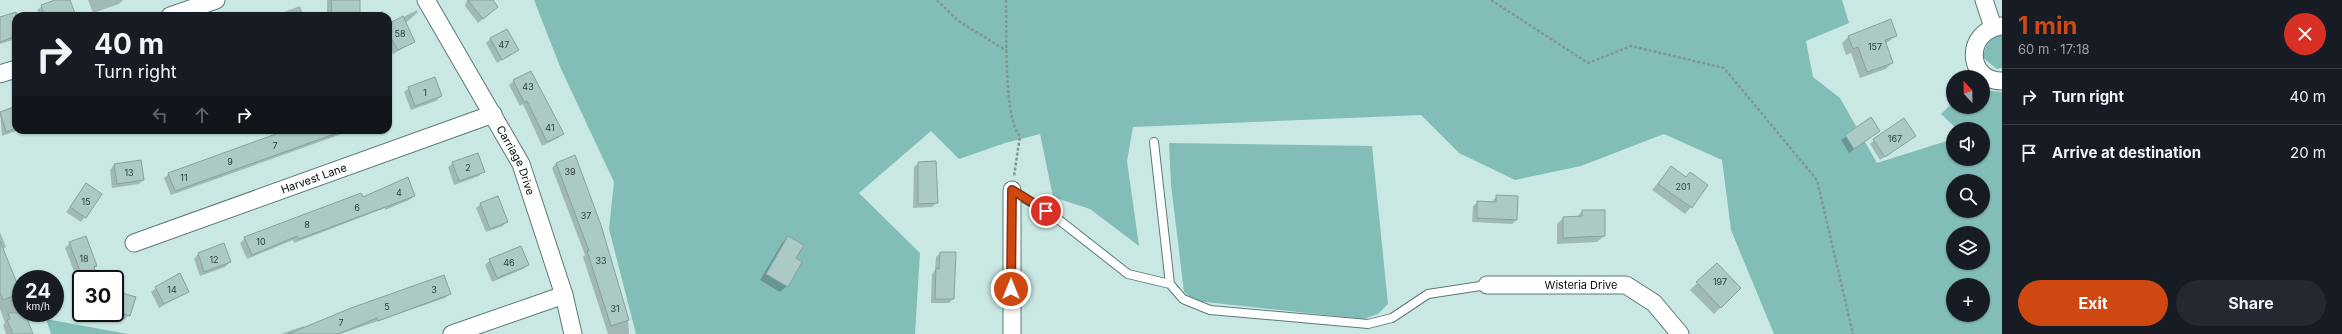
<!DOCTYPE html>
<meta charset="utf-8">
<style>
body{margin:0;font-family:Inter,sans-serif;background:#242831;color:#f1f3f6;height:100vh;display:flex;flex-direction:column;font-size:15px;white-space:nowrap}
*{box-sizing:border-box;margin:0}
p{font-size:13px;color:#9ea1a6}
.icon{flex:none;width:22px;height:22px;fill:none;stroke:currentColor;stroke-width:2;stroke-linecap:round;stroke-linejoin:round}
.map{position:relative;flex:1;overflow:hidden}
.side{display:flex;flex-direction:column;background:#171b24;width:340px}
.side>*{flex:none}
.banner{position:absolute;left:12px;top:12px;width:380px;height:122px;border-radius:12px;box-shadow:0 1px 3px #0004;background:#171b24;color:#f1f3f6;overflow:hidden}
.needle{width:26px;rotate:338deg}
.buttons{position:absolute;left:1946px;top:70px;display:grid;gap:8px}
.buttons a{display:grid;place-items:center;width:44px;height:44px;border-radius:50%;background:#171b24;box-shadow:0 1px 3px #0004;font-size:20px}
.speed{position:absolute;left:12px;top:270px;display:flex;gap:8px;font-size:20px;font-weight:700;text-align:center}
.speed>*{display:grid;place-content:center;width:52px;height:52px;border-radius:50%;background:#171b24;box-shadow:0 1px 3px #0004;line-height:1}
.speed small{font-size:10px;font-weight:400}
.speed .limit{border:2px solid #111;border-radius:6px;background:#fff;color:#111}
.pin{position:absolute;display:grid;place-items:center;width:34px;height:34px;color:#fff;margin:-17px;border:2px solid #fff;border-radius:50%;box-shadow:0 1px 4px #0007}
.me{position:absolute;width:44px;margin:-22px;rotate:0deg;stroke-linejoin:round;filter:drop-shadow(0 0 3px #0008)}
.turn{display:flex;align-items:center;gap:14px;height:84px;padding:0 16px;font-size:18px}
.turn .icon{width:52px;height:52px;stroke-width:2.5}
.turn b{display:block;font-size:28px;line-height:34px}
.lanes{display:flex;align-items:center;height:38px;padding:0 16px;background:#0003;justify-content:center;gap:20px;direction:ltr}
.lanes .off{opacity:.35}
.round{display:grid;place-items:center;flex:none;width:42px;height:42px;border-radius:21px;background:#242831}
.overview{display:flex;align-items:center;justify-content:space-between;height:68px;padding:0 16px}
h1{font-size:24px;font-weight:700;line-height:30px;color:#cf4811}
.action{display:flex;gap:8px;margin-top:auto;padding:8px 16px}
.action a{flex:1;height:46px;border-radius:24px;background:#cf4811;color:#fff;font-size:16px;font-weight:700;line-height:46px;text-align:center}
.action a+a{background:#242831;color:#f1f3f6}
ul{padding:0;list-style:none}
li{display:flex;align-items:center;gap:12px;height:56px;padding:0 16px;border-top:1px solid #363941}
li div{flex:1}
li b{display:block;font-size:15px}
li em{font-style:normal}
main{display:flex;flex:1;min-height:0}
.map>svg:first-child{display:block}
.green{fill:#83bdb8;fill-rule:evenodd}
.shadow{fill:#0003}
.building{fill:#abcac6;stroke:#85a29f}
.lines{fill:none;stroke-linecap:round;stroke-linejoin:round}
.service-casing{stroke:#5d7976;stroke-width:10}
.minor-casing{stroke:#5d7976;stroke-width:19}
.path{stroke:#809794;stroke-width:2.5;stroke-dasharray:3 2;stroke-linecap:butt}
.service{stroke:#fff;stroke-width:8}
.minor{stroke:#fff;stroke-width:17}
.route-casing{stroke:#872f0b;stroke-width:10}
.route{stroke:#cf4811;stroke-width:7}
.labels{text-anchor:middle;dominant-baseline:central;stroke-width:3.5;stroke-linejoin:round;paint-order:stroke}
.number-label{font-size:9px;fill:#2e3e3c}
.street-label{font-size:11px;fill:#050f0e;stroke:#d6f5f2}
</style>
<main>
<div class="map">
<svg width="2002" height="334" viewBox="0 0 2002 334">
<rect width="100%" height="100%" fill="#c9e8e4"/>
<path class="green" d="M 534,0 L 1842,0 L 1849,23 L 1806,41 L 1813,77 L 1840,98 L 1877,163 L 1953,139 L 1953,159 L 1983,159 L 1983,129 L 1957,129 L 1941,114 L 1953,102 L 1953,107 L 1983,107 L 1983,90 L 2002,92 L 2002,334 L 1774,334 L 1731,230 L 1722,160 L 1664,134 L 1581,166 L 1515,180 L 1459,153 L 1421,115 L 1133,127 L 1127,161 L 1139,246 L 1090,209 L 1053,197 L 1040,134 L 1005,143 L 959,159 L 931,131 L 859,193 L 920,253 L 915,334 L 636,334 L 609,229 L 614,182 L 561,69 ZM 1953,181 L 1983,181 L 1983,211 L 1953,211 ZM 1953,233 L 1983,233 L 1983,263 L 1953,263 ZM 1953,285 L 1983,285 L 1983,315 L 1953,315 Z
M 2002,35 L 2002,68 L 1997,69 L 1982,57 L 1990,37 Z
M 1169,143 L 1372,146 L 1388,304 L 1378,314 L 1364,319 L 1196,301 L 1184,292 L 1171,185 Z
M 46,319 L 128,334 L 51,334 Z"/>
<path class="shadow" d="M 57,0 L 69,0 L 74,16 L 40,16 L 37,10 L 42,6 Z
M 88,0 L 123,0 L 119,4 L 93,13 Z
M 327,0 L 359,0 L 359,14 L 357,16 L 327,16 Z
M 467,0 L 492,0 L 493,11 L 478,23 L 465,6 Z
M 300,6 L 304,16 L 273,16 Z
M 417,10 L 418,12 L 398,30 L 410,44 L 393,54 L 388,45 L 388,18 L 392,23 Z
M 382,11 L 386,16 L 376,16 L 379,13 Z
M 17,12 L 16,39 L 0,44 L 0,19 Z
M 1849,36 L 1896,36 L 1885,44 L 1892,63 L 1886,69 L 1860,78 L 1851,53 L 1846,55 L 1842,43 Z
M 491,38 L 518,50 L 497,63 L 486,43 Z
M 514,81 L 563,134 L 558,138 L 542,146 L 523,104 L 520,106 L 509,85 Z
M 409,88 L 441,96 L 436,101 L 411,110 L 404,92 Z
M 16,107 L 16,130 L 19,130 L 2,136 L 0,113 Z
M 1870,119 L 1879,131 L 1849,153 L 1841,140 Z
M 291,130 L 353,130 L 171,195 L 164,178 L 169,174 Z
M 1915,136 L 1880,160 L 1870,144 L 1874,140 Z
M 574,156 L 628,320 L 629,334 L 608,334 L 583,257 L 585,255 L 552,168 L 556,164 Z
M 453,163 L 483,171 L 479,176 L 454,185 L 448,167 Z
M 919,163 L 937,202 L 932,207 L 913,208 L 914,167 Z
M 114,165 L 143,180 L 139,184 L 112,188 L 110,170 Z
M 1671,167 L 1686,178 L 1691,207 L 1685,214 L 1652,190 Z
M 86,185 L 100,195 L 81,222 L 66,212 Z
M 414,196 L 409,200 L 385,210 L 385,208 L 294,243 L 293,240 L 247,259 L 240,243 L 245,238 L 362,198 Z
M 1497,196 L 1516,220 L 1512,224 L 1472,222 L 1473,206 L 1478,202 L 1492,202 Z
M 481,204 L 507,221 L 503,226 L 486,232 L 476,208 Z
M 1582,211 L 1604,236 L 1597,242 L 1557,244 L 1557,224 L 1563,218 L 1576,218 Z
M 0,232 L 6,247 L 3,249 L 20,293 L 18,295 L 21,313 L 24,313 L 32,334 L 6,334 L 3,325 L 5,323 L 0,309 Z
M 788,237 L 794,259 L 787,286 L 780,292 L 760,280 L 782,243 Z
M 70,243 L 96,265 L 93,268 L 96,275 L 91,279 L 81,279 L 79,284 L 65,248 Z
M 223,244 L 230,262 L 225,267 L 200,276 L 194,259 L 198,254 Z
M 940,253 L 953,299 L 949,303 L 931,303 L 932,274 L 935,270 L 936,257 Z
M 490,260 L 528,265 L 523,269 L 492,282 L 485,265 Z
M 1717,264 L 1740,288 L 1714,314 L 1690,290 Z
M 156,288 L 188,291 L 159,308 L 151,292 Z
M 115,292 L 129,315 L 124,320 L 103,313 L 115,313 Z
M 450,293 L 445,298 L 340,334 L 281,334 L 304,326 L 305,328 Z"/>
<path class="building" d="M 55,0 L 70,0 L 76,16 L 45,16 L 41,5 Z
M 331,0 L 360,0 L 360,14 L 332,15 Z
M 468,0 L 493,0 L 498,7 L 483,19 Z
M 16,12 L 16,36 L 0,42 L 0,17 Z
M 403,16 L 415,42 L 398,50 L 388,32 L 388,24 Z
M 1891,19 L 1897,36 L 1885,40 L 1893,63 L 1867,72 L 1858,47 L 1853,49 L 1848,36 Z
M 507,29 L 519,50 L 502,60 L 490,38 Z
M 531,71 L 564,134 L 547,142 L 527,101 L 524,102 L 513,80 Z
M 435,77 L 442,96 L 415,106 L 408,87 Z
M 16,106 L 16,128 L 6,132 L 0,112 Z
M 1871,117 L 1880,131 L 1854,149 L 1845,135 Z
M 1904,118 L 1916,136 L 1885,157 L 1873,139 Z
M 287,130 L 343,131 L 175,191 L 168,173 Z
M 478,153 L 485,172 L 459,181 L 452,162 Z
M 575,155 L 601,225 L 629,320 L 611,326 L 587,251 L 589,251 L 556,163 Z
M 141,160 L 144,180 L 117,184 L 114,164 Z
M 936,161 L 938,203 L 918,204 L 918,162 Z
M 1671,166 L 1686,177 L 1690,172 L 1708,185 L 1692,208 L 1658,184 Z
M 408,177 L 415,196 L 299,239 L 297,236 L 252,255 L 244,237 L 361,193 L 363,197 Z
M 86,183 L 102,194 L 86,218 L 70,207 Z
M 1496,195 L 1518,196 L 1517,220 L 1477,218 L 1477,201 L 1496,202 Z
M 498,196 L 508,222 L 490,229 L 480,203 Z
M 1582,210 L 1605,210 L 1605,236 L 1563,238 L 1563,217 L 1582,216 Z
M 86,236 L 97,266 L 94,267 L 97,275 L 83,279 L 69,242 Z
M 788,236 L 804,245 L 796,258 L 802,262 L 788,287 L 766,274 Z
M 0,241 L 21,293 L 3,300 L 0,293 Z
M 224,243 L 231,262 L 204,272 L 198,253 Z
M 521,246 L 529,265 L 497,278 L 489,259 Z
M 940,252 L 956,252 L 954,299 L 935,299 L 936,268 L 939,269 Z
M 1717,263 L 1741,288 L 1721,308 L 1696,282 Z
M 180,273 L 189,292 L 164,304 L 155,287 Z
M 444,275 L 451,294 L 378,321 L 377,318 L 338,334 L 288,334 L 351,308 Z
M 115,291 L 136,297 L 130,316 L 115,311 Z
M 8,313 L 25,313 L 33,334 L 13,334 L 7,320 L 10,319 Z"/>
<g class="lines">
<defs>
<path id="service" d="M 1012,191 L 1054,216 L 1128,274 L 1170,284 L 1154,142
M 1170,284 L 1183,299 L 1210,310 L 1368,324 L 1392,318 L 1428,294 L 1487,285"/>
<g id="minor">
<path id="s1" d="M 426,0 L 521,164 L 564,295 L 573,334"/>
<path d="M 1984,0 L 1993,27"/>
<path d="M 170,16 L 216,0"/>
<path d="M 2002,26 C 1964,31 1966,81 2002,81"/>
<path d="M 0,74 L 16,69"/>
<path d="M 1012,190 L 1012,334"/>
<path id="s2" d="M 134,243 L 493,114"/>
<path id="s3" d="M 1487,285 L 1626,285 L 1654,303 L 1680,334"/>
<path d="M 452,334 L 564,295"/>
</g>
</defs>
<use href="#service" class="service-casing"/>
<use href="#minor" class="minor-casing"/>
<path class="path" d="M 937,0 L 957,20 L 1007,51
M 1006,0 C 1007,28 1003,118 1020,136 L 1014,176
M 1491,0 L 1588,63 L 1631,46 L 1724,68 L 1817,180 L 1853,334"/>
<use href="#service" class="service"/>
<use href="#minor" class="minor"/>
</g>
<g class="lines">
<defs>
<path id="route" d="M 1011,289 L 1012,190 L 1046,211"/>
</defs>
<use href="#route" class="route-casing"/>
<use href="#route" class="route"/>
</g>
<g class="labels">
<g class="number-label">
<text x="400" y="33">58</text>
<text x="504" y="44">47</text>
<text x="1875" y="46">157</text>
<text x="528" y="86">43</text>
<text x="425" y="92">1</text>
<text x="550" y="127">41</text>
<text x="1895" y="138">167</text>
<text x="275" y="145">7</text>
<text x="230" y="161">9</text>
<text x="468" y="167">2</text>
<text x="570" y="171">39</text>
<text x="129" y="172">13</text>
<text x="184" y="177">11</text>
<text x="1683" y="186">201</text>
<text x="399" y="192">4</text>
<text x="86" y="201">15</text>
<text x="357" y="207">6</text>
<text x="586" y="215">37</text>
<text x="307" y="224">8</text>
<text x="261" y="241">10</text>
<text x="84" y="258">18</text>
<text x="214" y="259">12</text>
<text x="601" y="260">33</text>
<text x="509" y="262">46</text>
<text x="1720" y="281">197</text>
<text x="172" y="289">14</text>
<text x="434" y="289">3</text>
<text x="387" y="306">5</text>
<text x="615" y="308">31</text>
<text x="341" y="322">7</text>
</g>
<g class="street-label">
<text stroke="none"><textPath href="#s1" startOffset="184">Carriage Drive</textPath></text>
<text stroke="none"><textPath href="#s2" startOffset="191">Harvest Lane</textPath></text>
<text stroke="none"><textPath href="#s3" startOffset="94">Wisteria Drive</textPath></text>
</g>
</g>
</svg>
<div class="buttons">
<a><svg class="needle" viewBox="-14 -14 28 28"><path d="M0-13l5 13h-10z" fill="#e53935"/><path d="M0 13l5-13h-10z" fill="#9ea1a6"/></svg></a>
<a><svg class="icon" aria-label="sound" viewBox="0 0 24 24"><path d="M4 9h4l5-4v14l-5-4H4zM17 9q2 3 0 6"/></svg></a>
<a><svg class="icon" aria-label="search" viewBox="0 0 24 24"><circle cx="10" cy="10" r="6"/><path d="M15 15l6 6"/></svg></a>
<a><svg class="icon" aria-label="layers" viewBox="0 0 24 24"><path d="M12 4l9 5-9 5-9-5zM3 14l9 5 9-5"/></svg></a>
<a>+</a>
</div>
<div class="speed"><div>24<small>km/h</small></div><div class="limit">30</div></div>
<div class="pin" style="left:1046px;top:211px;background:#d93025"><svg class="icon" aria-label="arrive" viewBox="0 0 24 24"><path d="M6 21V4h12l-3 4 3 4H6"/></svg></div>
<svg class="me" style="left:1011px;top:289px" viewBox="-20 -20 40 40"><circle r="17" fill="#cf4811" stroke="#fff" stroke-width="3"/><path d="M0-11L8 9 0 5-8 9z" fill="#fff"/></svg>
<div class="banner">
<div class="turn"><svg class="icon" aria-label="right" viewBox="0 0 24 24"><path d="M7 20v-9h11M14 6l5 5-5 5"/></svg><div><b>40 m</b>Turn right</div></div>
<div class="lanes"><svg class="icon off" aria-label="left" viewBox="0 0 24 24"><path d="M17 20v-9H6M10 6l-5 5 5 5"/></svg><svg class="icon off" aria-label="ahead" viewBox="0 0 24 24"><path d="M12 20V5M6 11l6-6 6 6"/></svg><svg class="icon" aria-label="right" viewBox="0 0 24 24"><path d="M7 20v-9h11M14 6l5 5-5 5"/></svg></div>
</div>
</div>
<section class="side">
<div class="overview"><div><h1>1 min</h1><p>60 m · 17:18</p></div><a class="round" style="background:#d93025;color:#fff"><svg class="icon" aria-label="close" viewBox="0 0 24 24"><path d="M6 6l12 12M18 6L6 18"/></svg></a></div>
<ul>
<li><svg class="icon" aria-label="right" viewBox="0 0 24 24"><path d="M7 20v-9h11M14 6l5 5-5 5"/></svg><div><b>Turn right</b></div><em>40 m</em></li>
<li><svg class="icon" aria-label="arrive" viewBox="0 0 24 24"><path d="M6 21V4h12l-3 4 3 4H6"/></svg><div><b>Arrive at destination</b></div><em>20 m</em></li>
</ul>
<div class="action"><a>Exit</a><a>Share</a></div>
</section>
</main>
